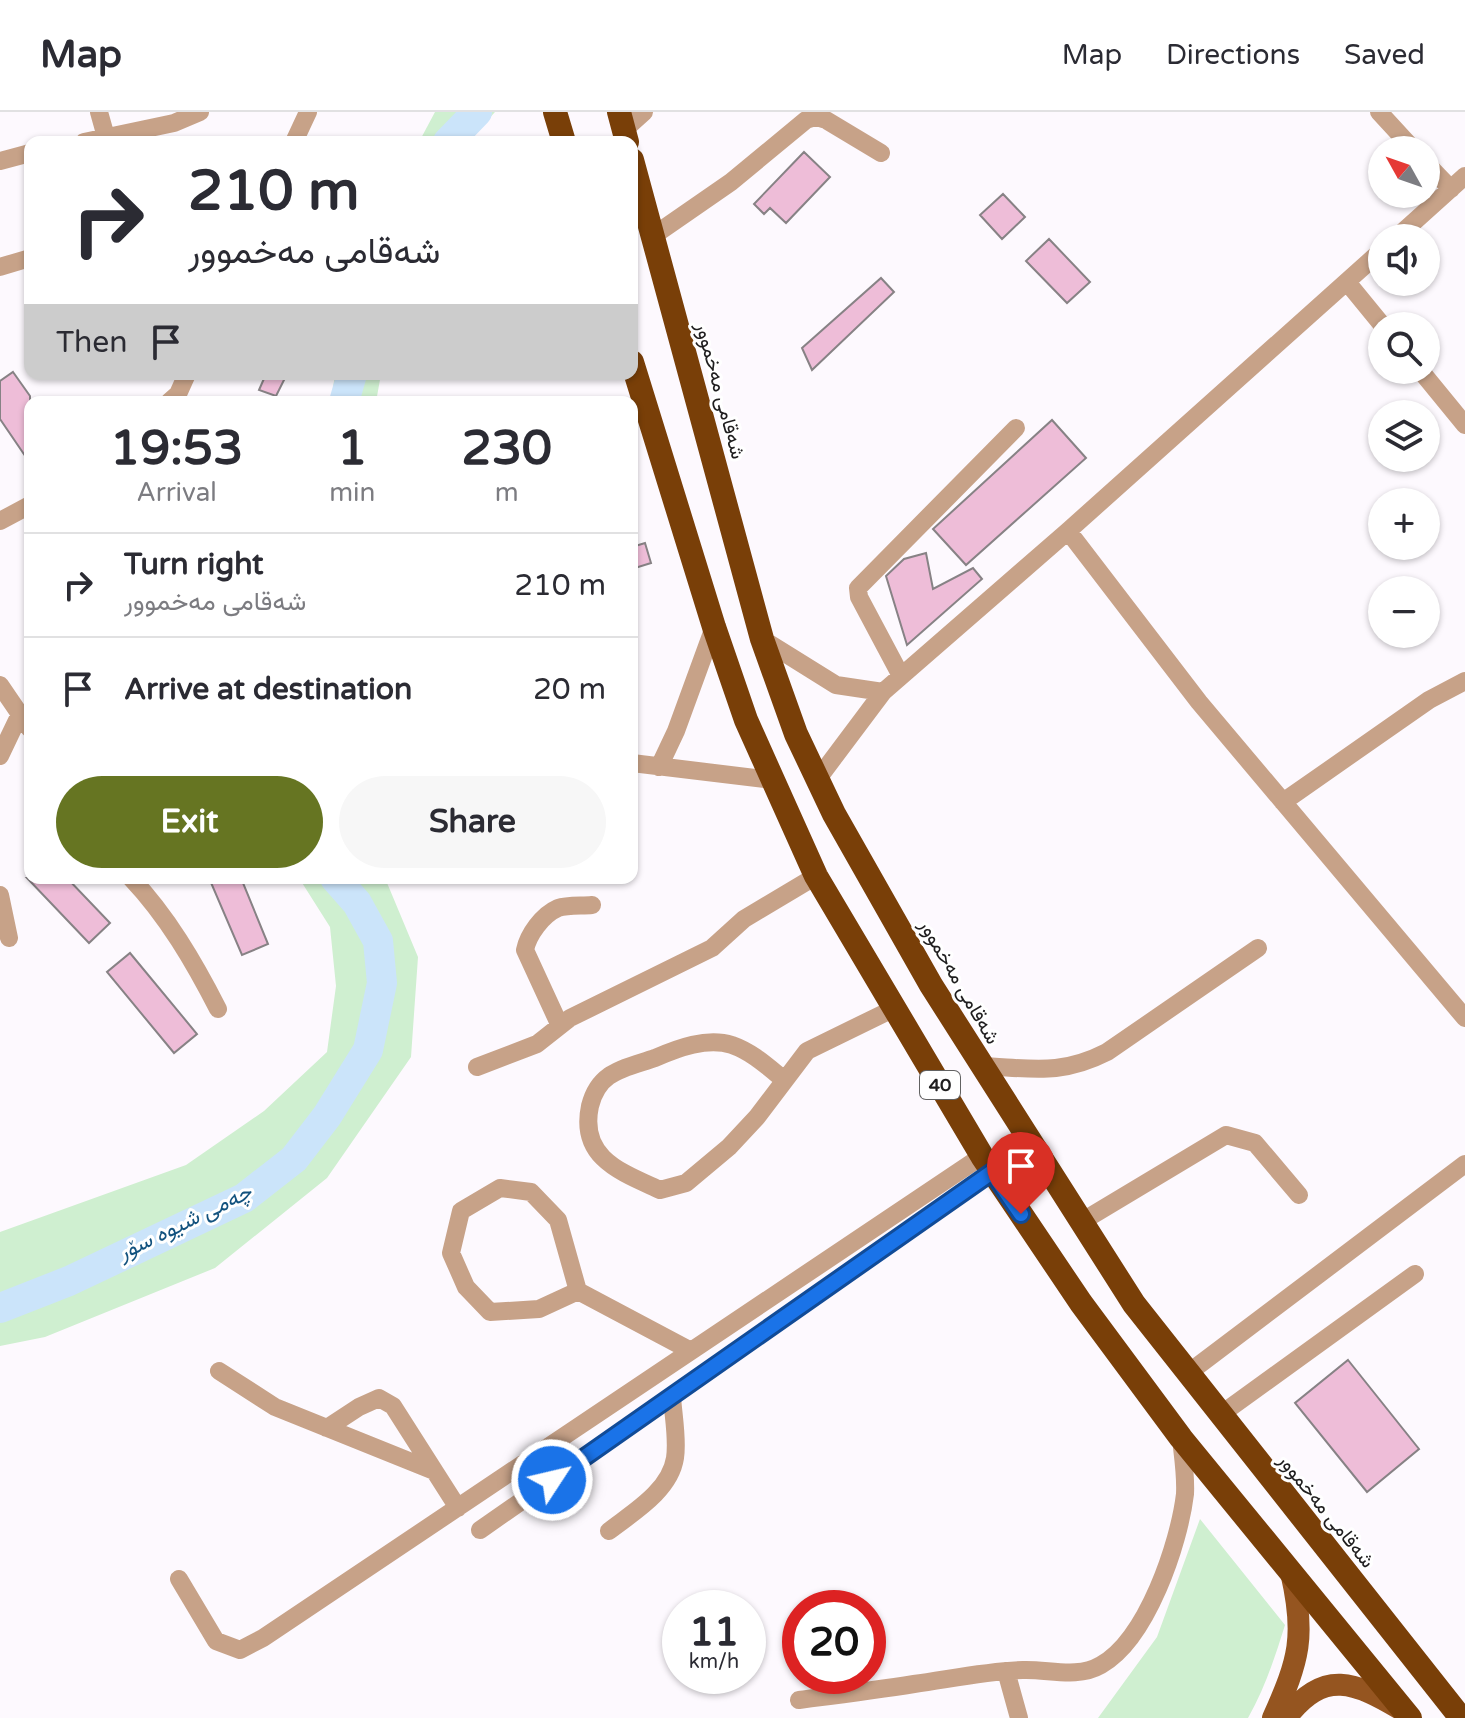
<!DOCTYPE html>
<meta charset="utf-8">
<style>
body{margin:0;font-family:"Varela Round",Vazirmatn,sans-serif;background:#f7f7f7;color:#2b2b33;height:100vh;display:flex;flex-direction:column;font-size:30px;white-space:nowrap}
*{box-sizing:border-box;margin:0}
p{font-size:26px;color:#7c7c81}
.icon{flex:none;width:44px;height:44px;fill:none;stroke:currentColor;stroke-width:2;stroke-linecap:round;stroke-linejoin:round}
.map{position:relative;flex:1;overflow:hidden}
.panel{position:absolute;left:24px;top:284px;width:614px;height:488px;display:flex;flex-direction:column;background:#fff;border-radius:16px;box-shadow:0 2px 6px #0004}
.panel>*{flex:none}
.top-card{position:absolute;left:24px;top:24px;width:614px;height:244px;border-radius:16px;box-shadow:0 2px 6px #0004;background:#fff;color:#2b2b33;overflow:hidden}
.needle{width:52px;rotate:310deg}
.tools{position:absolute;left:1368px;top:24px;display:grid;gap:16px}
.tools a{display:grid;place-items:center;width:72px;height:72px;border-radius:50%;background:#fff;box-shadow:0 2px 6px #0004;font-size:40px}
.speed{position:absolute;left:662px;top:1478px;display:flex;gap:16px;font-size:40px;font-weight:700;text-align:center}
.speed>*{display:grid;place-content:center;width:104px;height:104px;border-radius:50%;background:#fff;box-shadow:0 2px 6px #0004;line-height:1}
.speed small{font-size:20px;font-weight:400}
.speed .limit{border:12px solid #d22;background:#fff;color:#111}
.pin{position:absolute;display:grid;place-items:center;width:68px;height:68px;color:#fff;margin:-82px -34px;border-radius:50% 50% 50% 0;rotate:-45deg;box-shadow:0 0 8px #0007}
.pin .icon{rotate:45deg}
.me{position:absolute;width:88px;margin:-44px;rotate:55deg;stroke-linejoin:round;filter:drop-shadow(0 0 6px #0008)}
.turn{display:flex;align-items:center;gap:28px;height:168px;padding:0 32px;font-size:36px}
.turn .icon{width:104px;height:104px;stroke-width:2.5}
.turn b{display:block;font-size:56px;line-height:68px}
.then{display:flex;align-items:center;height:76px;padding:0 32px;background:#0003;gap:16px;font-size:30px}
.eta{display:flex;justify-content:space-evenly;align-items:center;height:136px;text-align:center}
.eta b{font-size:48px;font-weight:700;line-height:56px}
.cta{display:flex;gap:16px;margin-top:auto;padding:16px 32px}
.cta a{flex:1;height:92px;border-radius:48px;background:#667522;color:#fff;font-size:32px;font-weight:700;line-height:92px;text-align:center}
.cta a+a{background:#f7f7f7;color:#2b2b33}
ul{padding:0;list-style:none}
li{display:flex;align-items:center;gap:24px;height:104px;padding:0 32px;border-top:2px solid #e1e1e2}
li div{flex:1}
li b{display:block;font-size:30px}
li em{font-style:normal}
header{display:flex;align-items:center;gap:48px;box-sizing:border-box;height:112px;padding:0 40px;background:#fff;border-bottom:2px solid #e1e1e2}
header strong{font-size:38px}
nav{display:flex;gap:44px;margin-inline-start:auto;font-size:28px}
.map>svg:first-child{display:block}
.green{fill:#cfefd0}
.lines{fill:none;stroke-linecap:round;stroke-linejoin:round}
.river{stroke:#cbe4fa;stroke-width:30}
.building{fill:#eebdd8;stroke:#878285;stroke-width:2}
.minor{stroke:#c7a288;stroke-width:18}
.major{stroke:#955520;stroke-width:22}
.highway{stroke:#793f08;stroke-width:24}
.route-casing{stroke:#114b97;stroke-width:20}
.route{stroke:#1a73e8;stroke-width:14}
.labels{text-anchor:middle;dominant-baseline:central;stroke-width:6;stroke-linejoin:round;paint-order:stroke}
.shield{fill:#fff;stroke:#626262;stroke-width:2}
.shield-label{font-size:18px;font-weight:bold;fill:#1f1e1f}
.street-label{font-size:20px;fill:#1f1e1f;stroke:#fff}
.water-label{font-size:22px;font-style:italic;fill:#12527e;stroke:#fff}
</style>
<header>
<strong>Map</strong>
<nav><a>Map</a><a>Directions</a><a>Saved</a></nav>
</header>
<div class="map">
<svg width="1465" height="1606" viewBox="0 0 1465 1606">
<rect width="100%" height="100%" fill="#fdf9fe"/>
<path class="green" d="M 435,0 L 495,0 L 468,30 L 419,30 Z
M 335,262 L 381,262 L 376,290 L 331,290 Z
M 299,766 L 385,766 L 418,845 L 411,945 L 327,1066 L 215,1156 L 45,1225 L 0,1234 L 0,1120 L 186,1053 L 264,999 L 327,940 L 336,874 L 330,815 Z
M 1200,1407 L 1285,1513 C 1275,1545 1265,1576 1248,1606 L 1098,1606 L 1157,1525 Z"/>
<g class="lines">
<path class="river" d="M 448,30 L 477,0
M 344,290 L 352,262
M 0,1196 L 69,1169 L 244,1086 L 294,1047 L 327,1004 L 368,938 L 382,871 L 378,829 L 357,791 L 335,766"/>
</g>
<path class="building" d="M 804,40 L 830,65 L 786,111 L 770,96 L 764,102 L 754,92 Z
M 1003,82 L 1025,105 L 1002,127 L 980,103 Z
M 1049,127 L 1090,170 L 1067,191 L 1026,149 Z
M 881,166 L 894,180 L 812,258 L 802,236 Z
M 13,260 L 30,284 L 30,351 L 0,307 L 0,269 Z
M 266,262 L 287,262 L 276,284 L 259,278 Z
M 1052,308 L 1086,346 L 966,453 L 933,417 Z
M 645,431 L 651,451 L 632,457 L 632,435 Z
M 926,441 L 933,477 L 973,456 L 982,467 L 907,533 L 886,464 L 904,447 Z
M 27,766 L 67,766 L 110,811 L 89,831 Z
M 209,766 L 241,766 L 268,832 L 242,843 Z
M 130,841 L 197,922 L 174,941 L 107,860 Z
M 1348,1248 L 1419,1337 L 1367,1380 L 1295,1291 Z"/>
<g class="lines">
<path class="minor" d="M 99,0 L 106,25
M 1379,0 L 1414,38
M 624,18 L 644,0
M 84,30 L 174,11 L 200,0
M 294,30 L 308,0
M 0,49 L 30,41
M 1426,51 L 1451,77
M 653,124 L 731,70 L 806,8 L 816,5 L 826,8 L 881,41
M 1396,126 L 1465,64
M 0,155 L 30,146
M 1347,170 L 1383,214
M 1420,258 L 1465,313
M 169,290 L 178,282 L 187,262
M 0,409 L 30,393
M 1068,419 L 1199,590 L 1465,906
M 762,527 L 836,573 L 883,580
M 901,564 L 859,485 L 858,476 L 1016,316
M 0,573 L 30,617
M 0,644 L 20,602
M 632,651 L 772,668
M 659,655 L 676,619 L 714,515
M 817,668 L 883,580 L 1068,419 L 1382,138
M 1283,690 L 1429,588 L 1465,569
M 131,766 C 167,804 194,850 218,897
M 0,783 L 9,826
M 560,914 L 525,838 C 528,823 542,803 558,796 C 567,793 582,794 592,793
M 981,954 C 1031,956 1060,964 1107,940 L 1258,836
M 477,955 L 537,932 L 570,906 L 712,836 L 744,807 L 816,764
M 783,967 C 767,954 752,940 732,933 C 707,925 678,936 655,946 C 641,951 621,955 609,964 C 599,971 593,982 590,994 C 579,1046 621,1060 660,1078 L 686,1071 L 729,1035 L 757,1005 L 807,939 L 895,896
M 1081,1110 L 1226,1023 L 1255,1031 L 1299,1083
M 578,1179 L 558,1108 L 531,1080 L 500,1076 L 461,1099 L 451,1141 L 466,1175 L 490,1200 L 539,1197 L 578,1179 L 691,1239
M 219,1259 L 275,1295 L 434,1359
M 1187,1262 L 1465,1052
M 1220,1303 L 1415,1162
M 327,1316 L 359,1295 L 379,1286 L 393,1294 L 458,1396
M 480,1418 L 992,1060
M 609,1419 C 632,1401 670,1379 675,1346 C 678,1327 673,1303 672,1284
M 179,1467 L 216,1529 L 240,1538 L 263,1526 L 982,1044
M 1006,1559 L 1019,1606
M 799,1588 C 837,1583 876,1578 914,1572 C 950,1567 986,1559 1023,1558 C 1049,1557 1077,1567 1101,1553 C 1147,1527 1179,1432 1185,1382 C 1186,1363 1183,1345 1181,1327"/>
<path class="major" d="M 1273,1606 C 1299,1548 1306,1524 1291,1460
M 1286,1606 C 1324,1556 1355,1570 1402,1598"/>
<path class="highway" d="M 555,0 L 564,30
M 619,0 L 627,30
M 632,48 L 762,527 L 796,622 L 834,702 L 931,873 L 1134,1192 L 1461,1606
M 632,250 L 714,515 L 746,608 L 816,764 L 982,1044 L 1081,1191 L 1181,1326 L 1410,1606"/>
</g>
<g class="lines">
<defs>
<path id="route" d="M 552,1368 L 992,1060 L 1021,1102"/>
</defs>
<use href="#route" class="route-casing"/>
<use href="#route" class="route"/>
</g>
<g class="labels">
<rect class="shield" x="920" y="959" width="40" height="28" rx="6"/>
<g class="shield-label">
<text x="940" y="973">40</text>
</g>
<g class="street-label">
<text transform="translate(720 279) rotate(75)">شەقامی مەخموور</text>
<text transform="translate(959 870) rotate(60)">شەقامی مەخموور</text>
<text transform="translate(1326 1399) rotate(51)">شەقامی مەخموور</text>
</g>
<g class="water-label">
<text transform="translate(185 1110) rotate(-26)">چەمی شیوە سۆر</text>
</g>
</g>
</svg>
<div class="tools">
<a><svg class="needle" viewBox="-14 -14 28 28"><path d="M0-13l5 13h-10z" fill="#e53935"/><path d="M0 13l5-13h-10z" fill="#7c7c81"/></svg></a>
<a><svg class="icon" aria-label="sound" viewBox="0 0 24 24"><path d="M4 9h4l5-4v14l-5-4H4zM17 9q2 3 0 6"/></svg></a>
<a><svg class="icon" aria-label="search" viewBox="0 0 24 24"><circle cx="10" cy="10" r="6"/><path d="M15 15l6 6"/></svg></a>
<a><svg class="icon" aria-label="layers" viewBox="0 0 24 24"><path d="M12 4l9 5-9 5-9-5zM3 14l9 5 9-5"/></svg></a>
<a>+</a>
<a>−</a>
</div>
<div class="speed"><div>11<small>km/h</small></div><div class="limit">20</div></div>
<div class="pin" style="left:1021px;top:1102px;background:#d93025"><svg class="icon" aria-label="arrive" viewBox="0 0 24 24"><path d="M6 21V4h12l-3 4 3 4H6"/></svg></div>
<svg class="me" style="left:552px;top:1368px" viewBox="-20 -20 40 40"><circle r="17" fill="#1a73e8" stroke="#fff" stroke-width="3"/><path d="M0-11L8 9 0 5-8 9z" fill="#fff"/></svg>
<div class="top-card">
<div class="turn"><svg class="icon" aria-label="right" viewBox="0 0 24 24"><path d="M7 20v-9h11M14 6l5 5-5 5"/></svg><div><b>210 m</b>شەقامی مەخموور</div></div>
<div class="then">Then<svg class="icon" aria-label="arrive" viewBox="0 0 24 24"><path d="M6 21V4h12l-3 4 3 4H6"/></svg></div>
</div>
<section class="panel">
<div class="eta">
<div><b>19:53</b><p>Arrival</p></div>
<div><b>1</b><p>min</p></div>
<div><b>230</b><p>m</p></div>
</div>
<ul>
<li><svg class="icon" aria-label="right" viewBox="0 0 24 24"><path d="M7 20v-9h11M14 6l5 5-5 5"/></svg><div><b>Turn right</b><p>شەقامی مەخموور</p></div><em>210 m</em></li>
<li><svg class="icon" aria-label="arrive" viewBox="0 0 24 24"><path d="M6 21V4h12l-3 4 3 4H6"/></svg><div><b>Arrive at destination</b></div><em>20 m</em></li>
</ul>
<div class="cta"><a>Exit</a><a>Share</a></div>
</section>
</div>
